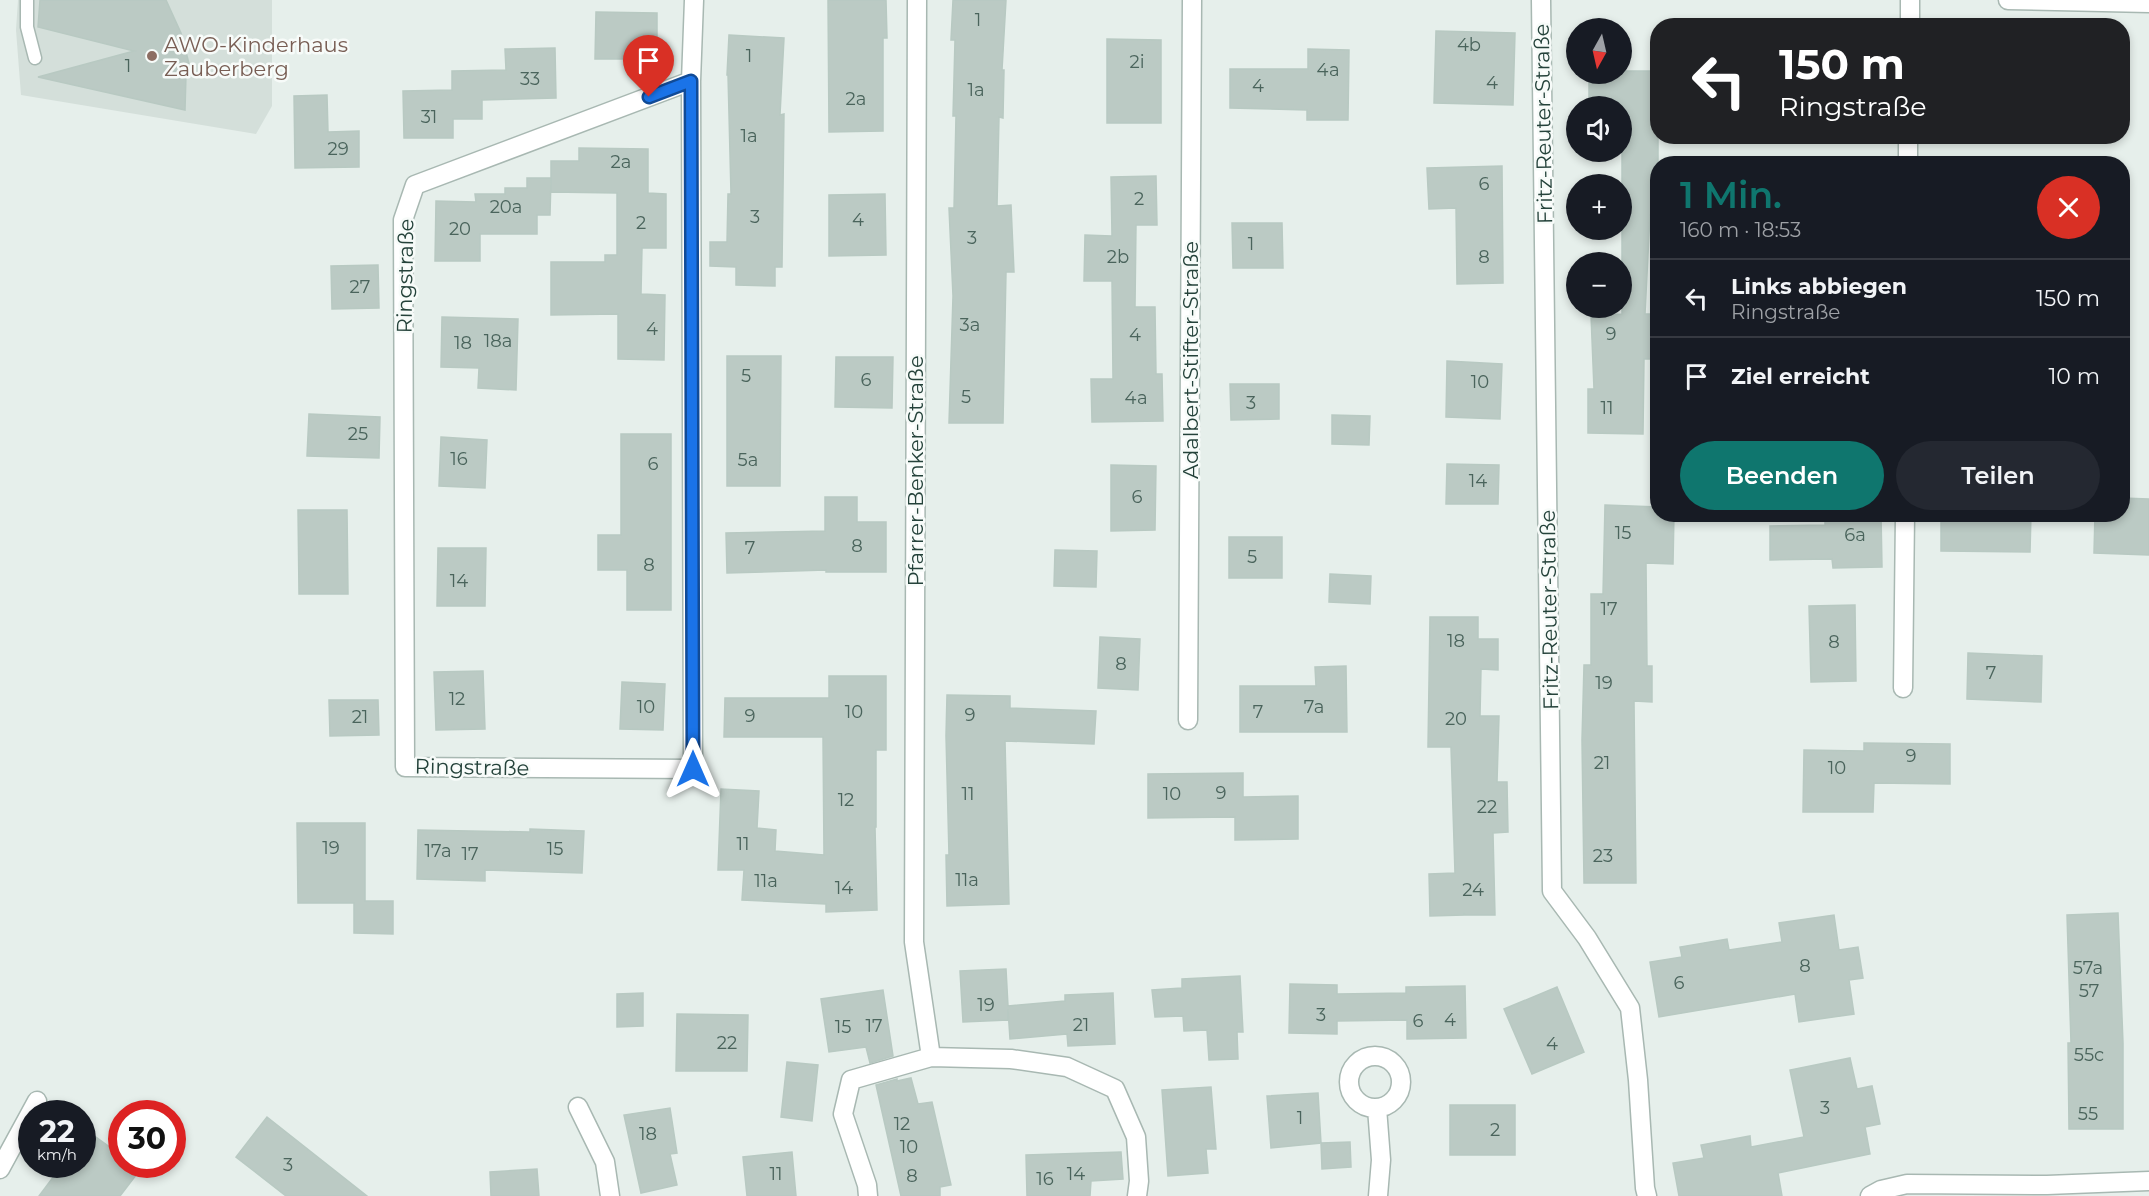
<!DOCTYPE html>
<html lang="de">
<meta charset="utf-8">
<style>
body{margin:0;font-family:Montserrat,sans-serif;background:#242831;color:#f1f3f6;height:100vh;display:flex;flex-direction:column;font-size:22px;white-space:nowrap}
*{box-sizing:border-box;margin:0}
p{font-size:20px;color:#9ea1a6}
.icon{flex:none;width:33px;height:33px;fill:none;stroke:currentColor;stroke-width:2;stroke-linecap:round;stroke-linejoin:round}
.map{position:relative;flex:1;overflow:hidden}
.panel{position:absolute;left:1650px;top:156px;width:480px;height:366px;display:flex;flex-direction:column;background:#171b24;border-radius:24px;box-shadow:0 3px 9px #0003}
.panel>*{flex:none}
.hud{position:absolute;left:1650px;top:18px;width:480px;height:126px;border-radius:24px;box-shadow:0 3px 9px #0003;background:#202124;color:#fff;overflow:hidden}
.needle{width:39px;rotate:188deg}
.controls{position:absolute;left:1566px;top:18px;display:grid;gap:12px}
.controls a{display:grid;place-items:center;width:66px;height:66px;border-radius:50%;background:#171b24;box-shadow:0 3px 9px #0003;font-size:30px}
.speed{position:absolute;left:18px;top:1100px;display:flex;gap:12px;font-size:30px;font-weight:700;text-align:center}
.speed>*{display:grid;place-content:center;width:78px;height:78px;border-radius:50%;background:#171b24;box-shadow:0 3px 9px #0003;line-height:1}
.speed small{font-size:15px;font-weight:400}
.speed .limit{border:9px solid #d22;background:#fff;color:#111}
.pin{position:absolute;display:grid;place-items:center;width:51px;height:51px;color:#fff;margin:-62px -26px;border-radius:50% 50% 50% 0;rotate:-45deg;box-shadow:0 0 6px #0007}
.pin .icon{rotate:45deg}
.me{position:absolute;width:66px;margin:-33px;rotate:0deg;stroke-linejoin:round;filter:drop-shadow(0 0 4px #0008)}
.turn{display:flex;align-items:center;gap:21px;height:126px;padding:0 30px;font-size:27px}
.turn .icon{width:78px;height:78px;stroke-width:2.5}
.turn b{display:block;font-size:42px;line-height:51px}
.round{display:grid;place-items:center;flex:none;width:63px;height:63px;border-radius:32px;background:#242831}
.head{display:flex;align-items:center;justify-content:space-between;height:102px;padding:0 30px}
h1{font-size:36px;font-weight:600;line-height:45px;color:#0f766e}
.cta{display:flex;gap:12px;margin-top:auto;padding:12px 30px}
.cta a{flex:1;height:69px;border-radius:36px;background:#0f766e;color:#fff;font-size:24px;font-weight:600;line-height:69px;text-align:center}
.cta a+a{background:#242831;color:#f1f3f6}
ul{padding:0;list-style:none}
li{display:flex;align-items:center;gap:18px;height:78px;padding:0 30px;border-top:2px solid #363941}
li div{flex:1}
li b{display:block;font-size:22px}
li em{font-style:normal}
.map>svg:first-child{display:block}
.built{fill:#d4dfda}
.building{fill:#bbcac4;stroke:#b8c9c2;stroke-width:1.5}
.lines{fill:none;stroke-linecap:round;stroke-linejoin:round}
.lane-casing{stroke:#a8b8b2;stroke-width:15}
.street-casing{stroke:#a8b8b2;stroke-width:21}
.lane{stroke:#fff;stroke-width:12}
.street{stroke:#fff;stroke-width:18}
.route-casing{stroke:#114b97;stroke-width:15}
.route{stroke:#1a73e8;stroke-width:10}
.education-dot{fill:#8d6e63;stroke:#f7fbf9;stroke-width:2}
.labels{text-anchor:middle;dominant-baseline:central;stroke-width:5;stroke-linejoin:round;paint-order:stroke}
.number-label{font-size:18px;fill:#4a645c}
.education-label{font-size:21px;fill:#785e54;stroke:#f7fbf9;text-anchor:start}
.street-label{font-size:21px;fill:#24423a;stroke:#f7fbf9}
</style>
<div class="map">
<svg width="2149" height="1196" viewBox="0 0 2149 1196">
<rect width="100%" height="100%" fill="#e6efeb"/>
<path class="built" d="M 18,0 L 272,0 L 272,106 L 256,134 L 21,95 L 16,30 Z"/>
<path class="building" d="M 40,0 L 166,0 L 181,33 L 192,75 L 186,75 L 185,110 L 38,77 L 134,51 L 38,27 Z
M 828,0 L 886,0 L 887,38 L 883,38 L 883,131 L 829,132 Z
M 953,0 L 1006,0 L 1002,70 L 1004,70 L 1003,118 L 999,117 L 997,206 L 1011,205 L 1014,272 L 1006,272 L 1003,423 L 949,423 L 953,296 L 949,208 L 954,208 L 956,116 L 953,116 L 955,40 L 951,40 Z
M 596,12 L 657,13 L 657,59 L 595,59 Z
M 1436,31 L 1515,33 L 1513,105 L 1434,103 Z
M 729,35 L 784,38 L 780,115 L 784,114 L 782,267 L 775,267 L 775,286 L 736,285 L 736,267 L 710,266 L 710,242 L 727,242 L 728,194 L 731,194 L 728,75 L 727,75 Z
M 1107,39 L 1161,40 L 1161,123 L 1107,123 Z
M 555,48 L 556,98 L 482,100 L 482,119 L 453,119 L 453,138 L 404,138 L 403,91 L 452,90 L 452,71 L 506,70 L 505,49 Z
M 1308,49 L 1349,50 L 1348,120 L 1307,120 L 1307,110 L 1230,108 L 1230,69 L 1308,69 Z
M 1622,71 L 1658,71 L 1658,215 L 1650,215 L 1645,314 L 1650,314 L 1651,359 L 1644,359 L 1643,434 L 1588,433 L 1588,389 L 1594,389 L 1591,315 L 1622,314 L 1622,106 L 1589,106 L 1589,74 L 1622,74 Z
M 327,95 L 328,132 L 359,131 L 359,167 L 295,168 L 294,96 Z
M 579,148 L 648,149 L 648,193 L 666,194 L 666,248 L 642,248 L 641,294 L 665,295 L 664,360 L 618,359 L 618,314 L 551,315 L 551,262 L 605,262 L 605,255 L 617,255 L 617,193 L 551,192 L 551,161 L 579,161 Z
M 1502,166 L 1503,283 L 1457,284 L 1456,208 L 1429,209 L 1427,168 Z
M 1156,176 L 1157,225 L 1136,225 L 1135,307 L 1155,307 L 1156,374 L 1162,374 L 1163,421 L 1092,422 L 1091,379 L 1113,379 L 1112,281 L 1084,281 L 1085,235 L 1112,236 L 1111,177 Z
M 527,178 L 551,178 L 550,215 L 537,215 L 537,234 L 480,234 L 480,261 L 435,261 L 436,201 L 476,202 L 475,194 L 505,194 L 505,188 L 527,188 Z
M 885,194 L 886,255 L 829,256 L 829,195 Z
M 1232,223 L 1282,223 L 1283,268 L 1233,268 Z
M 378,265 L 379,308 L 332,309 L 331,266 Z
M 442,317 L 518,319 L 516,390 L 478,388 L 479,368 L 441,367 Z
M 727,356 L 781,356 L 780,486 L 727,486 Z
M 836,357 L 893,357 L 892,408 L 835,407 Z
M 1447,361 L 1502,364 L 1500,419 L 1446,417 Z
M 1230,384 L 1279,384 L 1279,419 L 1231,420 Z
M 309,414 L 380,417 L 379,458 L 307,456 Z
M 1332,415 L 1370,416 L 1369,445 L 1332,444 Z
M 621,434 L 671,434 L 671,610 L 627,610 L 627,570 L 598,570 L 598,535 L 621,535 Z
M 441,437 L 487,440 L 485,488 L 439,486 Z
M 1447,464 L 1499,465 L 1498,504 L 1446,504 Z
M 1111,465 L 1156,466 L 1155,530 L 1111,531 Z
M 825,497 L 857,497 L 857,522 L 886,522 L 886,572 L 826,572 L 826,570 L 727,573 L 726,533 L 825,531 Z
M 2122,498 L 2149,499 L 2149,555 L 2094,553 L 2095,514 L 2122,514 Z
M 1605,505 L 1658,507 L 1658,514 L 1674,514 L 1673,564 L 1646,563 L 1647,666 L 1652,666 L 1652,702 L 1634,701 L 1636,883 L 1584,883 L 1582,740 L 1584,665 L 1591,665 L 1591,594 L 1603,594 Z
M 298,510 L 347,510 L 348,594 L 299,594 Z
M 1825,514 L 1881,514 L 1882,567 L 1833,568 L 1832,559 L 1770,560 L 1770,526 L 1825,525 Z
M 1941,514 L 2031,514 L 2030,552 L 1941,551 Z
M 1229,537 L 1282,537 L 1282,578 L 1229,578 Z
M 438,548 L 486,548 L 485,606 L 437,606 Z
M 1055,550 L 1097,551 L 1096,587 L 1054,586 Z
M 1330,574 L 1371,576 L 1370,604 L 1329,602 Z
M 1855,605 L 1856,681 L 1811,682 L 1809,606 Z
M 1430,617 L 1478,617 L 1478,639 L 1498,639 L 1498,670 L 1481,669 L 1480,716 L 1499,716 L 1497,782 L 1507,782 L 1508,832 L 1493,833 L 1495,915 L 1465,915 L 1464,913 L 1464,915 L 1430,916 L 1429,874 L 1455,873 L 1451,747 L 1428,747 Z
M 1100,637 L 1140,639 L 1138,690 L 1098,688 Z
M 1968,653 L 2042,656 L 2041,702 L 1967,699 Z
M 1346,666 L 1347,732 L 1240,732 L 1240,686 L 1316,686 L 1315,667 Z
M 483,671 L 485,729 L 436,730 L 434,672 Z
M 829,676 L 886,676 L 886,750 L 876,750 L 876,827 L 875,827 L 877,910 L 826,912 L 826,904 L 742,900 L 744,870 L 718,870 L 721,789 L 759,791 L 757,828 L 776,830 L 775,851 L 824,855 L 823,737 L 724,737 L 725,698 L 829,698 Z
M 622,682 L 665,684 L 663,730 L 620,729 Z
M 947,695 L 1010,696 L 1010,708 L 1096,711 L 1094,744 L 1005,741 L 1009,904 L 947,906 L 946,855 L 949,855 L 946,736 Z
M 329,700 L 378,700 L 379,735 L 330,736 Z
M 1864,743 L 1950,744 L 1950,784 L 1874,783 L 1873,812 L 1803,812 L 1804,750 L 1864,751 Z
M 1243,773 L 1243,797 L 1298,796 L 1298,839 L 1235,840 L 1235,817 L 1148,818 L 1148,774 Z
M 297,823 L 365,823 L 365,901 L 393,901 L 393,934 L 354,933 L 354,903 L 298,903 Z
M 530,829 L 584,831 L 582,873 L 485,870 L 485,881 L 417,879 L 418,830 L 530,832 Z
M 2118,913 L 2123,1043 L 2123,1129 L 2069,1129 L 2068,1043 L 2071,1043 L 2067,915 Z
M 1834,915 L 1839,950 L 1858,947 L 1863,978 L 1849,980 L 1854,1014 L 1799,1022 L 1795,994 L 1659,1017 L 1650,962 L 1682,957 L 1680,947 L 1727,939 L 1729,950 L 1782,942 L 1779,923 Z
M 1006,969 L 1008,1006 L 1065,1001 L 1065,995 L 1113,993 L 1115,1044 L 1068,1046 L 1067,1034 L 1010,1039 L 1008,1009 L 1008,1020 L 963,1022 L 960,971 Z
M 1240,976 L 1243,1032 L 1237,1032 L 1238,1059 L 1209,1060 L 1207,1030 L 1184,1031 L 1183,1016 L 1155,1017 L 1152,990 L 1182,988 L 1182,979 Z
M 1290,984 L 1337,985 L 1337,994 L 1406,993 L 1406,987 L 1465,986 L 1466,1038 L 1407,1039 L 1407,1020 L 1337,1021 L 1337,1034 L 1289,1033 Z
M 1557,987 L 1584,1052 L 1532,1074 L 1504,1009 Z
M 883,990 L 893,1056 L 870,1063 L 866,1047 L 829,1052 L 821,999 Z
M 643,993 L 643,1026 L 617,1027 L 617,994 Z
M 677,1014 L 748,1015 L 747,1071 L 676,1071 Z
M 1850,1058 L 1857,1089 L 1872,1086 L 1880,1124 L 1865,1127 L 1870,1154 L 1778,1173 L 1782,1196 L 1679,1196 L 1673,1163 L 1704,1158 L 1701,1145 L 1750,1136 L 1751,1147 L 1804,1137 L 1790,1070 Z
M 787,1062 L 818,1065 L 812,1121 L 781,1117 Z
M 911,1078 L 918,1104 L 932,1102 L 951,1185 L 940,1187 L 940,1196 L 901,1196 L 876,1085 L 897,1079 L 897,1081 Z
M 1211,1087 L 1216,1149 L 1206,1149 L 1208,1173 L 1168,1176 L 1162,1090 Z
M 1318,1093 L 1321,1143 L 1271,1148 L 1267,1096 Z
M 1450,1105 L 1515,1105 L 1515,1155 L 1450,1155 Z
M 670,1108 L 677,1153 L 670,1154 L 677,1185 L 641,1193 L 624,1115 Z
M 267,1117 L 367,1196 L 286,1196 L 236,1157 Z
M 82,1127 L 122,1156 L 122,1164 L 132,1164 L 140,1170 L 120,1196 L 39,1196 L 63,1164 L 82,1164 Z
M 1350,1142 L 1351,1167 L 1322,1169 L 1321,1143 Z
M 792,1152 L 796,1196 L 747,1196 L 743,1157 Z
M 1121,1152 L 1123,1179 L 1091,1181 L 1090,1196 L 1027,1196 L 1026,1155 Z
M 537,1169 L 539,1196 L 491,1196 L 490,1172 Z"/>
<g class="lines">
<defs>
<path id="lane" d="M 27,0 L 27,27 L 35,58"/>
<path id="street" d="M 917,0 L 914,942 L 931,1057
M 1541,0 L 1552,891 L 1587,938 L 1630,1008 L 1638,1080 L 1645,1188 L 1647,1196
M 2008,0 L 2149,3
M 1910,26 L 1910,0
M 691,81 L 415,185 L 403,220 L 405,767 L 693,769 L 691,81 L 694,0
M 1908,164 L 1908,136
M 1903,688 L 1905,514
M 1188,720 L 1192,0
M1349 1082a26 26 0 1 1 52 0a26 26 0 1 1-52 0Z
M 578,1107 L 605,1162 L 610,1196
M 1377,1108 L 1381,1160 L 1378,1196
M 0,1169 L 37,1101
M 868,1196 L 867,1185 L 843,1114 L 851,1080 L 931,1057 L 1011,1059 L 1067,1067 L 1115,1089 L 1136,1137 L 1139,1181 L 1137,1196
M 1870,1196 L 1881,1190 L 1907,1184 L 2047,1185 L 2149,1181"/>
</defs>
<use href="#lane" class="lane-casing"/>
<use href="#street" class="street-casing"/>
<use href="#lane" class="lane"/>
<use href="#street" class="street"/>
</g>
<g class="lines">
<defs>
<path id="route" d="M 649,97 L 691,81 L 693,769"/>
</defs>
<use href="#route" class="route-casing"/>
<use href="#route" class="route"/>
</g>
<circle class="education-dot" cx="152" cy="56" r="6"/>
<g class="labels">
<g class="number-label">
<text x="978" y="20">1</text>
<text x="1469" y="45">4b</text>
<text x="749" y="56">1</text>
<text x="1137" y="62">2i</text>
<text x="128" y="66">1</text>
<text x="1328" y="70">4a</text>
<text x="530" y="79">33</text>
<text x="1492" y="83">4</text>
<text x="1258" y="86">4</text>
<text x="976" y="90">1a</text>
<text x="856" y="99">2a</text>
<text x="429" y="117">31</text>
<text x="749" y="136">1a</text>
<text x="338" y="149">29</text>
<text x="621" y="162">2a</text>
<text x="1484" y="184">6</text>
<text x="1139" y="199">2</text>
<text x="506" y="207">20a</text>
<text x="755" y="217">3</text>
<text x="858" y="220">4</text>
<text x="641" y="223">2</text>
<text x="460" y="229">20</text>
<text x="972" y="238">3</text>
<text x="1251" y="244">1</text>
<text x="1118" y="257">2b</text>
<text x="1484" y="257">8</text>
<text x="360" y="287">27</text>
<text x="970" y="325">3a</text>
<text x="652" y="329">4</text>
<text x="1611" y="334">9</text>
<text x="1135" y="335">4</text>
<text x="498" y="341">18a</text>
<text x="463" y="343">18</text>
<text x="746" y="376">5</text>
<text x="866" y="380">6</text>
<text x="1480" y="382">10</text>
<text x="966" y="397">5</text>
<text x="1136" y="398">4a</text>
<text x="1251" y="403">3</text>
<text x="1607" y="408">11</text>
<text x="358" y="434">25</text>
<text x="459" y="459">16</text>
<text x="748" y="460">5a</text>
<text x="653" y="464">6</text>
<text x="1478" y="481">14</text>
<text x="1137" y="497">6</text>
<text x="1623" y="533">15</text>
<text x="1855" y="535">6a</text>
<text x="857" y="546">8</text>
<text x="750" y="548">7</text>
<text x="1252" y="557">5</text>
<text x="649" y="565">8</text>
<text x="459" y="581">14</text>
<text x="1609" y="609">17</text>
<text x="1456" y="641">18</text>
<text x="1834" y="642">8</text>
<text x="1121" y="664">8</text>
<text x="1991" y="673">7</text>
<text x="1604" y="683">19</text>
<text x="457" y="699">12</text>
<text x="646" y="707">10</text>
<text x="1314" y="707">7a</text>
<text x="854" y="712">10</text>
<text x="1258" y="712">7</text>
<text x="970" y="715">9</text>
<text x="750" y="716">9</text>
<text x="360" y="717">21</text>
<text x="1456" y="719">20</text>
<text x="1911" y="756">9</text>
<text x="1602" y="763">21</text>
<text x="1837" y="768">10</text>
<text x="1221" y="793">9</text>
<text x="968" y="794">11</text>
<text x="1172" y="794">10</text>
<text x="846" y="800">12</text>
<text x="1487" y="807">22</text>
<text x="743" y="844">11</text>
<text x="331" y="848">19</text>
<text x="555" y="849">15</text>
<text x="438" y="851">17a</text>
<text x="470" y="854">17</text>
<text x="1603" y="856">23</text>
<text x="967" y="880">11a</text>
<text x="766" y="881">11a</text>
<text x="844" y="888">14</text>
<text x="1473" y="890">24</text>
<text x="1805" y="966">8</text>
<text x="2088" y="968">57a</text>
<text x="1679" y="983">6</text>
<text x="2089" y="991">57</text>
<text x="986" y="1005">19</text>
<text x="1321" y="1015">3</text>
<text x="1450" y="1020">4</text>
<text x="1418" y="1021">6</text>
<text x="1081" y="1025">21</text>
<text x="874" y="1026">17</text>
<text x="843" y="1027">15</text>
<text x="727" y="1043">22</text>
<text x="1552" y="1044">4</text>
<text x="2089" y="1055">55c</text>
<text x="1825" y="1108">3</text>
<text x="2088" y="1114">55</text>
<text x="1300" y="1118">1</text>
<text x="902" y="1124">12</text>
<text x="1495" y="1130">2</text>
<text x="648" y="1134">18</text>
<text x="909" y="1147">10</text>
<text x="288" y="1165">3</text>
<text x="776" y="1174">11</text>
<text x="1076" y="1174">14</text>
<text x="912" y="1176">8</text>
<text x="1045" y="1179">16</text>
</g>
<g class="education-label">
<text x="164" y="44">AWO-Kinderhaus<tspan x="164" dy="24">Zauberberg</tspan></text>
</g>
<g class="street-label">
<text transform="translate(1543 124) rotate(-91)">Fritz-Reuter-Straße</text>
<text transform="translate(405 276) rotate(-89)">Ringstraße</text>
<text transform="translate(1190 360) rotate(-90)">Adalbert-Stifter-Straße</text>
<text transform="translate(915 471) rotate(-90)">Pfarrer-Benker-Straße</text>
<text transform="translate(1549 610) rotate(-91)">Fritz-Reuter-Straße</text>
<text transform="translate(472 767) rotate(1)">Ringstraße</text>
</g>
</g>
</svg>
<div class="controls">
<a><svg class="needle" viewBox="-14 -14 28 28"><path d="M0-13l5 13h-10z" fill="#e53935"/><path d="M0 13l5-13h-10z" fill="#9ea1a6"/></svg></a>
<a><svg class="icon" aria-label="sound" viewBox="0 0 24 24"><path d="M4 9h4l5-4v14l-5-4H4zM17 9q2 3 0 6"/></svg></a>
<a>+</a>
<a>−</a>
</div>
<div class="speed"><div>22<small>km/h</small></div><div class="limit">30</div></div>
<div class="pin" style="left:649px;top:97px;background:#d93025"><svg class="icon" aria-label="arrive" viewBox="0 0 24 24"><path d="M6 21V4h12l-3 4 3 4H6"/></svg></div>
<svg class="me" style="left:693px;top:769px" viewBox="-20 -20 40 40"><path d="M0-17L14 15 0 8-14 15z" fill="#1a73e8" stroke="#fff" stroke-width="4"/></svg>
<div class="hud">
<div class="turn"><svg class="icon" aria-label="left" viewBox="0 0 24 24"><path d="M17 20v-9H6M10 6l-5 5 5 5"/></svg><div><b>150 m</b>Ringstraße</div></div>
</div>
<section class="panel">
<div class="head"><div><h1>1 Min.</h1><p>160 m · 18:53</p></div><a class="round" style="background:#d93025;color:#fff"><svg class="icon" aria-label="close" viewBox="0 0 24 24"><path d="M6 6l12 12M18 6L6 18"/></svg></a></div>
<ul>
<li><svg class="icon" aria-label="left" viewBox="0 0 24 24"><path d="M17 20v-9H6M10 6l-5 5 5 5"/></svg><div><b>Links abbiegen</b><p>Ringstraße</p></div><em>150 m</em></li>
<li><svg class="icon" aria-label="arrive" viewBox="0 0 24 24"><path d="M6 21V4h12l-3 4 3 4H6"/></svg><div><b>Ziel erreicht</b></div><em>10 m</em></li>
</ul>
<div class="cta"><a>Beenden</a><a>Teilen</a></div>
</section>
</div>
